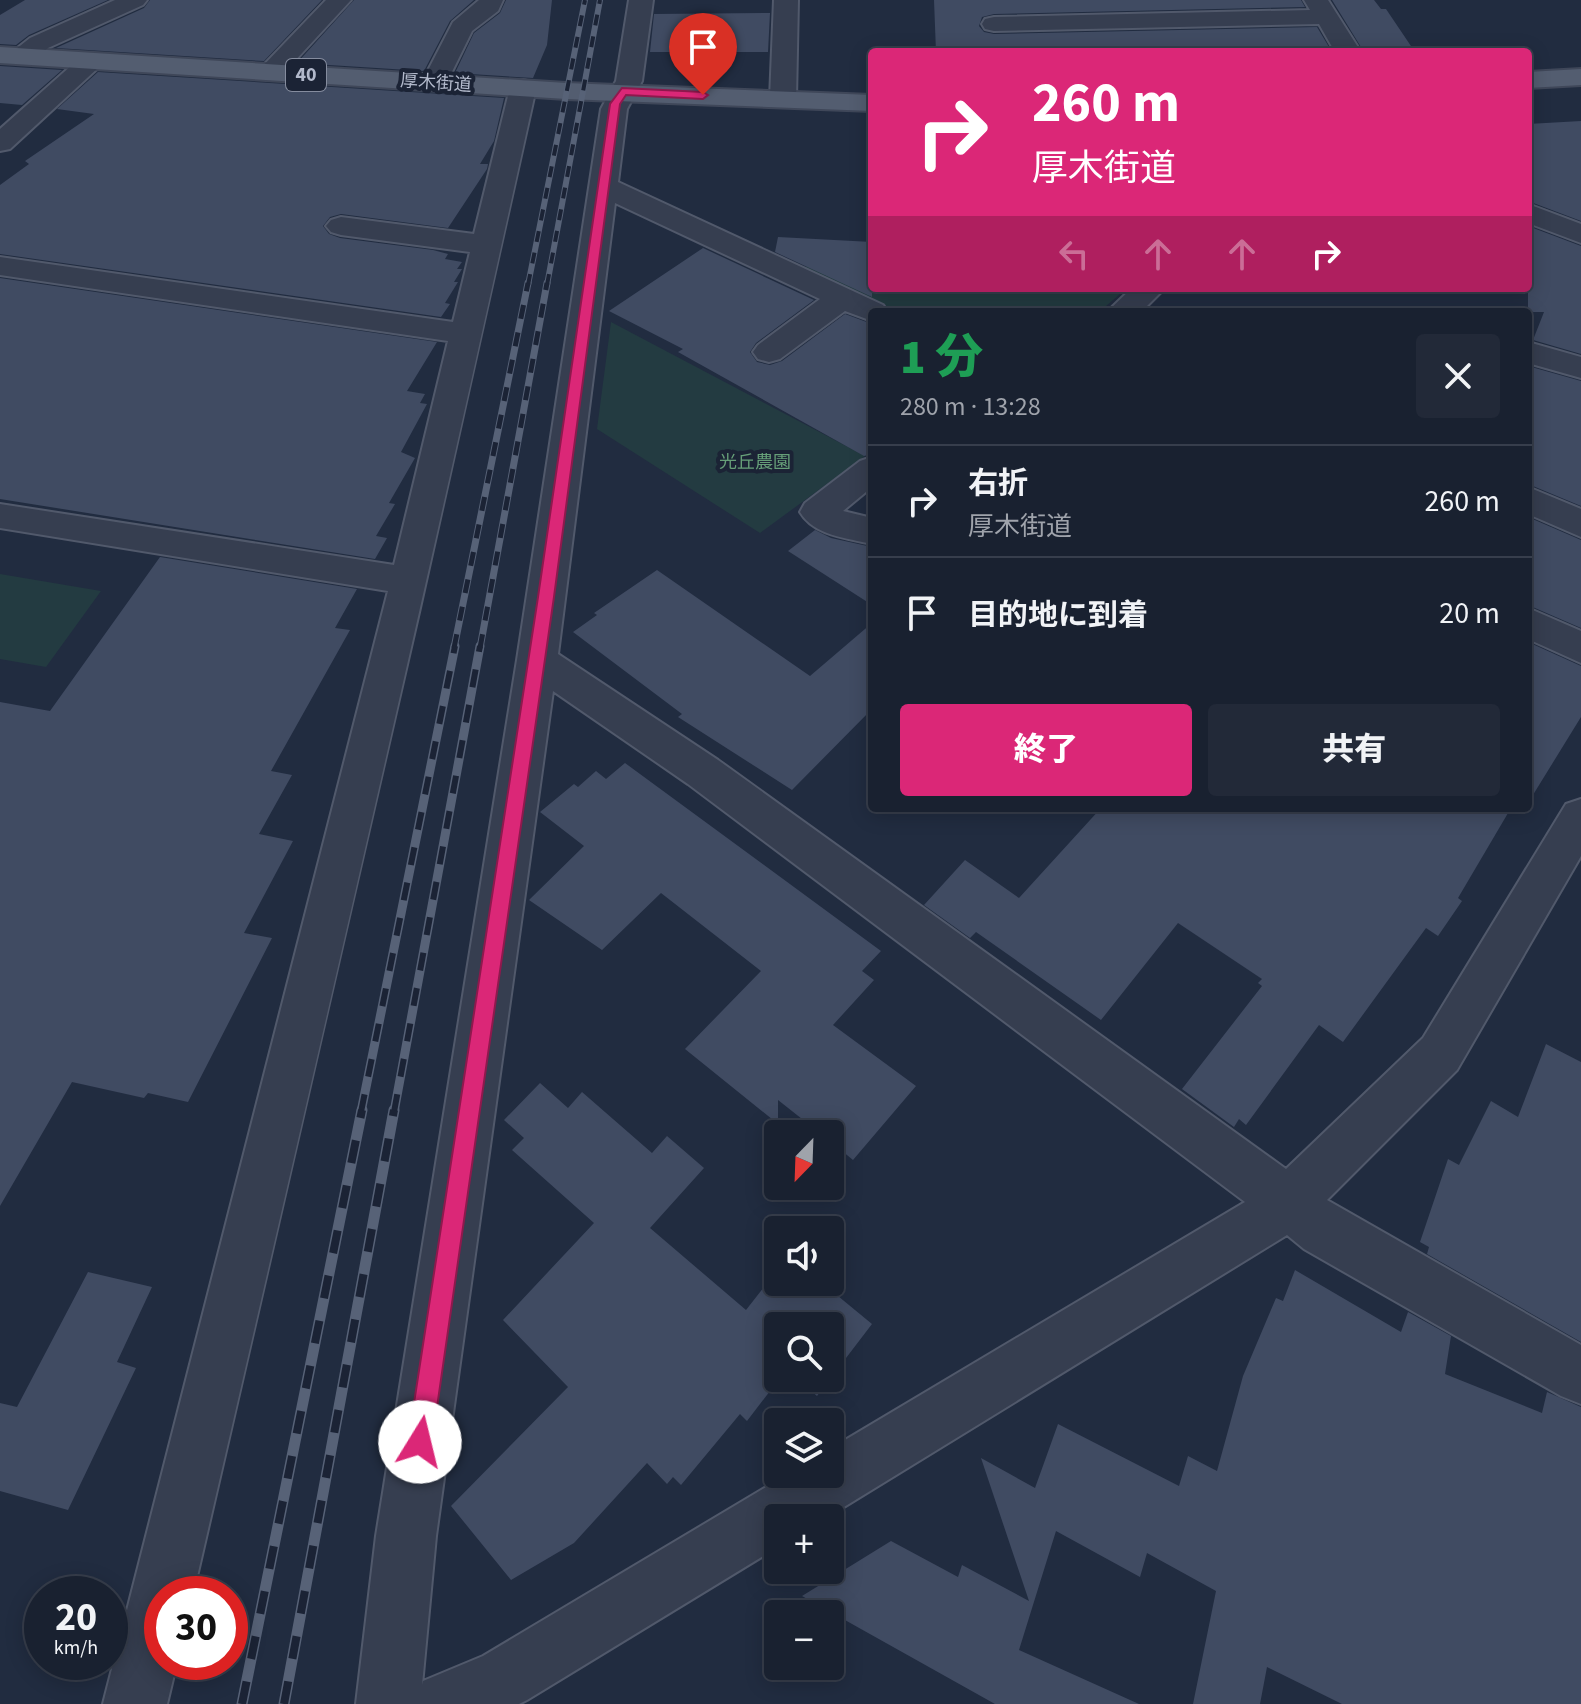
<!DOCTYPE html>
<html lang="ja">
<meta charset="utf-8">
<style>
body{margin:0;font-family:"Source Sans 3","Noto Sans JP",sans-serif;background:#222938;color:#f1f3f6;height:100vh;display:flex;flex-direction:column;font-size:30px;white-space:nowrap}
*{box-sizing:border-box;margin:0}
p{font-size:26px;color:#9fa3ab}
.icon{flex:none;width:44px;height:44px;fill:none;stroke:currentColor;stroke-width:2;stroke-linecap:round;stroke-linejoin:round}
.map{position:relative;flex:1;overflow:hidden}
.side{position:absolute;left:868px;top:308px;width:664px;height:504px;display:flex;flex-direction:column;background:#192130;border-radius:8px;box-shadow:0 4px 20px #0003,0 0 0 2px #373e4c}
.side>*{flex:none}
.hud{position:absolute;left:868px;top:48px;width:664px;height:244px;border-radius:8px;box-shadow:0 4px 20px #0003,0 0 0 2px #373e4c;background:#db2777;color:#fff;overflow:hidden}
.needle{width:52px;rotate:203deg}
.controls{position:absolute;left:764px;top:1120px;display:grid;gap:16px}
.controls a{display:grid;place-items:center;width:80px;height:80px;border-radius:8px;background:#192130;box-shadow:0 4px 20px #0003,0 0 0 2px #373e4c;font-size:40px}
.speed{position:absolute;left:24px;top:1576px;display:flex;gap:16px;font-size:40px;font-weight:700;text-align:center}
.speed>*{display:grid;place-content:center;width:104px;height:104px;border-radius:50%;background:#192130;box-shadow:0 4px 20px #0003,0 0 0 2px #373e4c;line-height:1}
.speed small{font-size:20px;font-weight:400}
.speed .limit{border:12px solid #d22;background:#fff;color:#111}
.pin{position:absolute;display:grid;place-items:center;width:68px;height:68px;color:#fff;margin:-82px -34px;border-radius:50% 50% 50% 0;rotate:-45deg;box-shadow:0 0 8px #0007}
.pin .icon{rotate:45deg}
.me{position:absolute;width:88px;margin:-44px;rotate:9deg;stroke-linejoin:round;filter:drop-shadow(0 0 6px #0008)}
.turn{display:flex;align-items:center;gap:28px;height:168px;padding:0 32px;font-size:36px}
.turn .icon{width:104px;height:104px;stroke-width:2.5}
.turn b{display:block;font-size:56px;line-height:68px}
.lanes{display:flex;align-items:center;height:76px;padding:0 32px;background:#0003;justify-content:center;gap:40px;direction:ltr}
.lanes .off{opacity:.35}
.round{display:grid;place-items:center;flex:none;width:84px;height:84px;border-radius:8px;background:#222938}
.head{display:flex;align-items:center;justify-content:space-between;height:136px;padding:0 32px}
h1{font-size:48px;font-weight:800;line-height:60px;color:#1e9e55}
.action{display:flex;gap:16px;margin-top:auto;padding:16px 32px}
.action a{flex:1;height:92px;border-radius:8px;background:#db2777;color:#fff;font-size:32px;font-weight:800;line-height:92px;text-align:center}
.action a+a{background:#222938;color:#f1f3f6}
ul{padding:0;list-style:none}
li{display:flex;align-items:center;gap:24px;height:112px;padding:0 32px;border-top:2px solid #373e4c}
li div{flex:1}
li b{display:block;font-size:30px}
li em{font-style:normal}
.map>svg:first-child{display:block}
.green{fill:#233b41}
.building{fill:#404b62}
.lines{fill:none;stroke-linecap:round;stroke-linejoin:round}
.minor-casing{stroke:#51596b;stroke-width:4}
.major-casing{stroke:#3f4759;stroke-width:4}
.minor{fill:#363e50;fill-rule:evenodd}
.major{fill:#535d70;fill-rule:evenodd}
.rail-far3-casing{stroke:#576277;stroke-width:6}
.rail-far2-casing{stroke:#576277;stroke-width:7}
.rail-far1-casing{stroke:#576277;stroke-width:9}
.rail-casing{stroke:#576277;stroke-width:11}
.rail-far3{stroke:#1b2335;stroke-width:4;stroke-dasharray:11;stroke-linecap:butt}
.rail-far2{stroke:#1b2335;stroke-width:5;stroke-dasharray:14;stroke-linecap:butt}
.rail-far1{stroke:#1b2335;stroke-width:6;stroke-dasharray:18;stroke-linecap:butt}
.rail{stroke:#1b2335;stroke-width:8;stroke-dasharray:23;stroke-linecap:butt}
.route{fill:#db2777;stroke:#8e194d;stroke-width:2}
.labels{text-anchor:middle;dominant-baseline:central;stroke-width:8;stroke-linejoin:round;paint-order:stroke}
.far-street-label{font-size:18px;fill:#b2b9cb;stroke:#1b2335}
.far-park-label{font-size:18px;fill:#669e78;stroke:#1b2335}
.shield{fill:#1b2335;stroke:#858c9e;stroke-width:2}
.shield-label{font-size:20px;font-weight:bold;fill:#b2b9cb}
</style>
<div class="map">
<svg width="1581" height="1704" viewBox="0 0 1581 1704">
<rect width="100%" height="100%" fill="#212c40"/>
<path class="green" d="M 794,266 L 872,270 L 872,288 L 1127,288 L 1099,312 L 894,312 Z
M 611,322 L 865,456 L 760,533 L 597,429 Z
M 0,574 L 101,591 L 46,667 L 0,659 Z"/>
<path class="building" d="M 25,0 L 108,0 L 29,35 L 16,45 L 0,44 L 0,15 Z
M 150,0 L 322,0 L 264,61 L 56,48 L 144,8 Z
M 354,0 L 474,0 L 450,21 L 424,71 L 297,63 Z
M 506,0 L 552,0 L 547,45 L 533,78 L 455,73 L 474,33 L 500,13 Z
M 934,0 L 1301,0 L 1305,7 L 994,14 L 982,17 L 979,26 L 984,32 L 994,34 L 1317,27 L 1332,52 L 936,52 Z
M 1332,0 L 1374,0 L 1381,9 L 1386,9 L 1415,52 L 1364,52 Z
M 770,13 L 768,52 L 650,52 L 654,14 Z
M 0,66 L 62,70 L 22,105 L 0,103 Z
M 98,72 L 504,98 L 494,141 L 480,164 L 488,164 L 487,169 L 448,228 L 341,214 L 330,217 L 323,226 L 329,234 L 340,238 L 433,250 L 448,254 L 445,259 L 462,262 L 457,269 L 462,269 L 454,282 L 458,282 L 445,303 L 450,304 L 441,317 L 0,254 L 0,185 L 29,164 L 25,161 L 94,114 L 57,109 Z
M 1581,121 L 1581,221 L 1528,201 L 1528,124 Z
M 1528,226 L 1581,246 L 1581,354 L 1533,340 L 1544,312 L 1528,312 Z
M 778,237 L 872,242 L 872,297 L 775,252 Z
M 703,248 L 814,300 L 756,343 L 750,352 L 757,362 L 770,365 L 782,361 L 845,314 L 872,324 L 872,454 L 864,456 L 678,352 L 683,349 L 609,311 Z
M 0,278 L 437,342 L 407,391 L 425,394 L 420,403 L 427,404 L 401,452 L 415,458 L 389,503 L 395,504 L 376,536 L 387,538 L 375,559 L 0,499 Z
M 1528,366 L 1581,381 L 1581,506 L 1528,484 Z
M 1528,517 L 1581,540 L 1581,628 L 1528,605 Z
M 815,530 L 831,538 L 872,547 L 872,605 L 788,551 Z
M 160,557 L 357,589 L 335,628 L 350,630 L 271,771 L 292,775 L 259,834 L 293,841 L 244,933 L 272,938 L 188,1102 L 148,1093 L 144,1098 L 72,1082 L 0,1206 L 0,702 L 50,711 Z
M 657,570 L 810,676 L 872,623 L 872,709 L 792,790 L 678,717 L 682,714 L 573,632 L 597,615 L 594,613 Z
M 1528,642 L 1581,666 L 1581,717 L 1528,803 Z
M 625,763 L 881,951 L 862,971 L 874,980 L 833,1025 L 916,1086 L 853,1160 L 830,1141 L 830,1134 L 821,1134 L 778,1100 L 778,1124 L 685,1049 L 761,971 L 661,893 L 602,950 L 529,900 L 584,846 L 540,812 L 574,784 L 578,787 L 596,771 L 606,779 Z
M 1101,808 L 1511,808 L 1458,898 L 1462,901 L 1438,936 L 1426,928 L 1343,1042 L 1319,1025 L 1246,1125 L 1239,1119 L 1234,1127 L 1182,1089 L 1262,986 L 1258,983 L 1262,979 L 1178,923 L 1101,1020 L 976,932 L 970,938 L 924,905 L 965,860 L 1019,898 Z
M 1546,1044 L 1581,1062 L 1581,1342 L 1427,1254 L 1429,1247 L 1420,1242 L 1448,1159 L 1459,1165 L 1491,1101 L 1518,1117 Z
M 540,1083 L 568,1108 L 582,1092 L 652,1153 L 667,1136 L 704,1168 L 650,1228 L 746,1310 L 768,1282 L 821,1282 L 872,1324 L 817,1396 L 796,1378 L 830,1378 L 830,1326 L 778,1326 L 780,1378 L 747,1421 L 740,1414 L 681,1485 L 673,1477 L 667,1484 L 647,1463 L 574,1543 L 511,1580 L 451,1506 L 568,1387 L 503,1320 L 594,1223 L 512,1150 L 524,1138 L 504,1120 Z
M 1295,1270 L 1401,1332 L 1408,1312 L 1451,1336 L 1445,1374 L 1542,1413 L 1547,1392 L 1581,1407 L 1581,1704 L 1342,1704 L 1267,1667 L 1260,1704 L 1193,1704 L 1216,1591 L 1147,1553 L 1140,1577 L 1056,1531 L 1019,1650 L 1139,1704 L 995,1704 L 802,1596 L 891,1541 L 958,1577 L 962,1565 L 1029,1601 L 981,1458 L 1035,1488 L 1058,1424 L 1179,1486 L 1188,1456 L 1217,1471 L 1243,1376 L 1276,1298 L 1283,1301 Z
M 88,1272 L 152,1287 L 117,1362 L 136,1368 L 68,1510 L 0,1491 L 0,1403 L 17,1407 Z"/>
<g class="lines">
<defs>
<path id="minor" d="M 115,0 L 147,0 L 143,5 L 48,48 L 28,62 L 10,62 L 6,57 L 30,38 Z
M 326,0 L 351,0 L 279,78 L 261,78 L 257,73 L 261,68 Z
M 479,0 L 503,0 L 498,11 L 472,31 L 444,88 L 426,88 L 422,82 L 453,22 Z
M 629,0 L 653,0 L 642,81 L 627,109 L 618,182 L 883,305 L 888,312 L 872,312 L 872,321 L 845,311 L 780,359 L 769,362 L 758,359 L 753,352 L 758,345 L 820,299 L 615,203 L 558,654 L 718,760 L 1286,1169 L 1423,1038 L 1566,804 L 1581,799 L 1581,856 L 1457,1070 L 1327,1200 L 1581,1345 L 1581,1404 L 1561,1396 L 1304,1249 L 1287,1235 L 826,1518 L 778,1518 L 778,1547 L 527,1700 L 519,1704 L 356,1704 L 376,1536 L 517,660 L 601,109 L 616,81 ZM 553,691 L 688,784 L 1245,1202 L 830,1449 L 830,1474 L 788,1474 L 483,1656 L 423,1681 L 422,1685 L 436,1536 Z
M 774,0 L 798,0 L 796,99 L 792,105 L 774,105 L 770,99 Z
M 1304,0 L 1328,0 L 1361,52 L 1335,52 L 1319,24 L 994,31 L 985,29 L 982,24 L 985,19 L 994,17 L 1310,10 Z
M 90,54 L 99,57 L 103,62 L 99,67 L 10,149 L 0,151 L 0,129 L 81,57 Z
M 523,80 L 532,82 L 536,88 C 426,591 309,1092 193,1594 L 162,1594 L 162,1662 L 177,1662 L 167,1704 L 103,1704 L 388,591 L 0,528 L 0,504 L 394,565 L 448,341 L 0,275 L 0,257 L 453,322 L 470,252 L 341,235 L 331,232 L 326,226 L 331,220 L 341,217 L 474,234 L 510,88 L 514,82 Z
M 1528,204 L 1581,224 L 1581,243 L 1528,223 Z
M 1132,288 L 1165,288 L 1141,312 L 1107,312 Z
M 1528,342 L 1581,357 L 1581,378 L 1528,363 Z
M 872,457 L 872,487 L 843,511 L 872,518 L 872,544 C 847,538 814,536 800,512 L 805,503 L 860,461 Z
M 1528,487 L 1581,509 L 1581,537 L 1528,514 Z
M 1528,608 L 1581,631 L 1581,663 L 1528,639 Z"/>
<path id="major" d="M 0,47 L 566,83 L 872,95 L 872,111 L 566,99 L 0,63 Z
M 1581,69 L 1581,85 L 1528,88 L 1528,72 Z"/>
</defs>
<use href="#minor" class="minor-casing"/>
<use href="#major" class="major-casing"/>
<use href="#minor" class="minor"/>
<use href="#major" class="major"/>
<defs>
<path id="rail-far3" d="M 528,285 L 585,0
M 547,285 L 600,0"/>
<path id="rail-far2" d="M 454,648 L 528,283
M 480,648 L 547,283"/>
<path id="rail-far1" d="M 361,1112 L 455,646
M 394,1112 L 480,646"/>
<path id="rail" d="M 242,1704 L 362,1110
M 284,1704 L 394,1110"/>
</defs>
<use href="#rail-far3" class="rail-far3-casing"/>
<use href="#rail-far2" class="rail-far2-casing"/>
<use href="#rail-far1" class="rail-far1-casing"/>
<use href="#rail" class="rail-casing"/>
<use href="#rail-far3" class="rail-far3"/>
<use href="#rail-far2" class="rail-far2"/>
<use href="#rail-far1" class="rail-far1"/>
<use href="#rail" class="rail"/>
</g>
<path class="route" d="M 622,88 L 703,92 L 708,95 L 703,99 L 626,95 L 620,104 L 554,597 L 432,1442 L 428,1451 L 420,1454 L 411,1451 L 408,1442 L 538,597 L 610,104 Z"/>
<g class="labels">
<g class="far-street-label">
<text transform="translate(436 83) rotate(4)">厚木街道</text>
</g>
<g class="far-park-label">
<text x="755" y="462">光丘農園</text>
</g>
<rect class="shield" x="286" y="59" width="40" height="32" rx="6"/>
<g class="shield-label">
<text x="306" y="75">40</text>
</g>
</g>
</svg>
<div class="controls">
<a><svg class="needle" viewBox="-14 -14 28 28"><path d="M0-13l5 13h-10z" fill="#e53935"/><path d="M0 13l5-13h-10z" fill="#9fa3ab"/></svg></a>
<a><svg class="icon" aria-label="sound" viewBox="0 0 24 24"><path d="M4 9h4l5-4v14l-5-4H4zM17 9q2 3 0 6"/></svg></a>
<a><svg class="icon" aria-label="search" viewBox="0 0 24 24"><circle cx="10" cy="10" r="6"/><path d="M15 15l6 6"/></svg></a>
<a><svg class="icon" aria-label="layers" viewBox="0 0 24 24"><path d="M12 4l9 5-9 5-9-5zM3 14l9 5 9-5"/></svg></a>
<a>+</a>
<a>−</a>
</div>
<div class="speed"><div>20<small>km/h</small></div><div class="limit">30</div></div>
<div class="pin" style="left:703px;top:95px;background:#d93025"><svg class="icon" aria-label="arrive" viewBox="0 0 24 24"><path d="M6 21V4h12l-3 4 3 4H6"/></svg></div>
<svg class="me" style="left:420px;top:1442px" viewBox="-20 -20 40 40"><circle r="19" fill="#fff"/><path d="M0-13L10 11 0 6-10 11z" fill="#db2777"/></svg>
<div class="hud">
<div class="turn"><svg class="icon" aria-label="right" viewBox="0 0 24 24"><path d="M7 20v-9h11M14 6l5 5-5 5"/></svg><div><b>260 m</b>厚木街道</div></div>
<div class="lanes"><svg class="icon off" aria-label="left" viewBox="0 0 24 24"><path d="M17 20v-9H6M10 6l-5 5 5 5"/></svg><svg class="icon off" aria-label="ahead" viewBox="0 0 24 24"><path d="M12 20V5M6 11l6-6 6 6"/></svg><svg class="icon off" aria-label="ahead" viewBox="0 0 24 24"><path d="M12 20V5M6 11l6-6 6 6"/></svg><svg class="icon" aria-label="right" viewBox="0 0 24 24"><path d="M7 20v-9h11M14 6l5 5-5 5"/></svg></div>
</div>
<section class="side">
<div class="head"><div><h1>1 分</h1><p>280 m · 13:28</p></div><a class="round"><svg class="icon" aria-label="close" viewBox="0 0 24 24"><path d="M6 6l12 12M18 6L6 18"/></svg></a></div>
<ul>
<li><svg class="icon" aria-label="right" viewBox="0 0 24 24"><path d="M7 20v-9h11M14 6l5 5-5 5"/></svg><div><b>右折</b><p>厚木街道</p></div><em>260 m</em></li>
<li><svg class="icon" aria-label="arrive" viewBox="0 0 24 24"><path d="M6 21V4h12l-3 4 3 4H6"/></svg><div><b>目的地に到着</b></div><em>20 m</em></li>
</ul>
<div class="action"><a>終了</a><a>共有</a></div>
</section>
</div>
